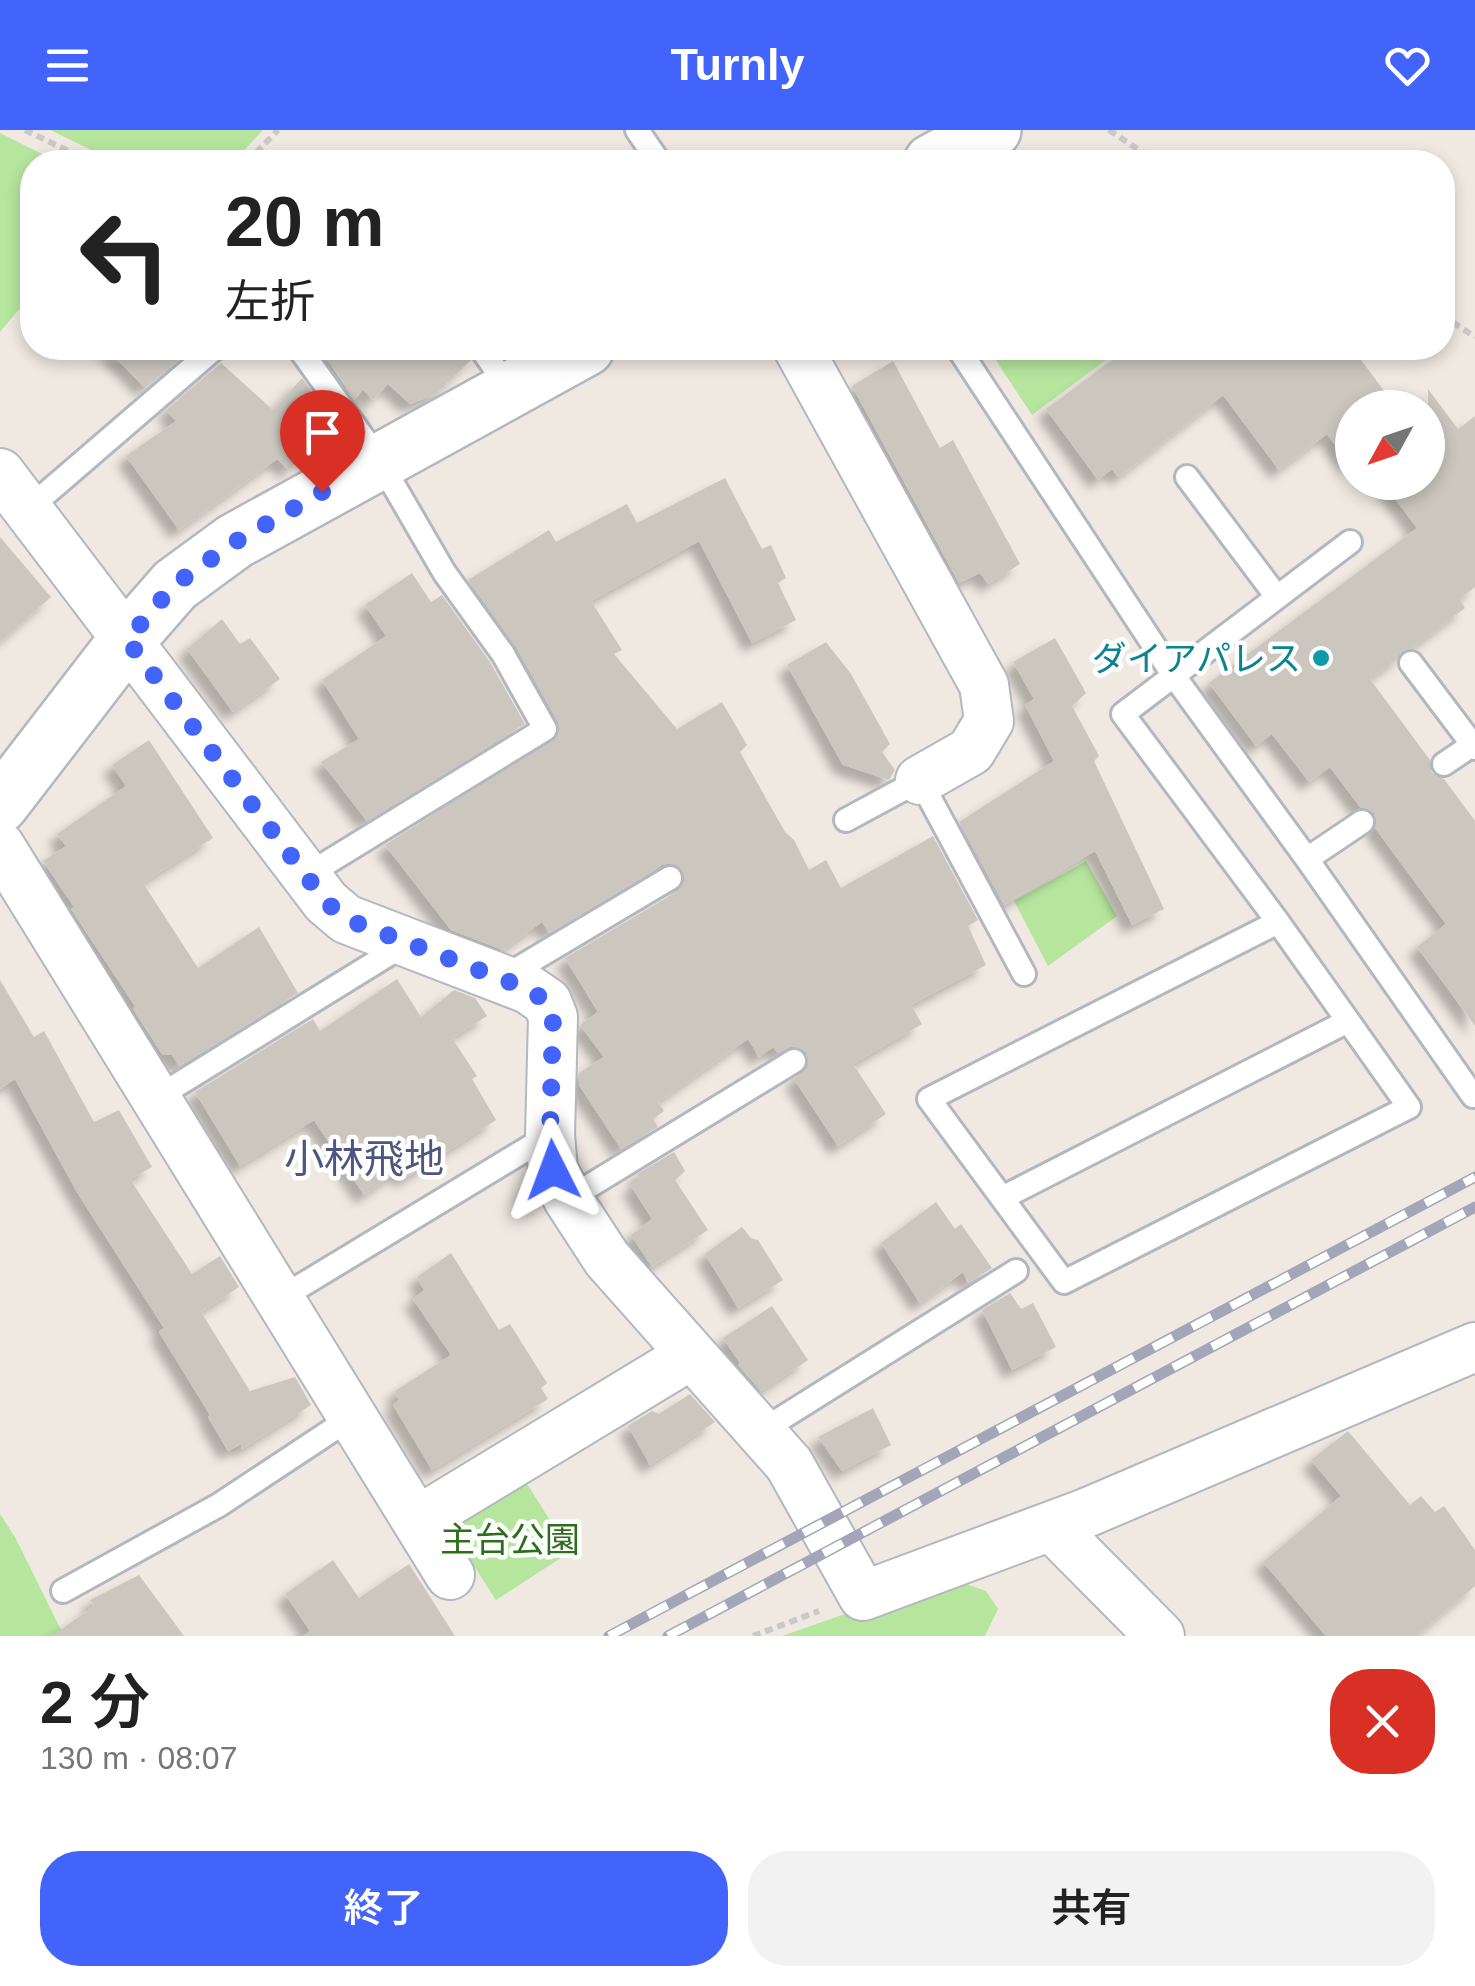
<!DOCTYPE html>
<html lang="ja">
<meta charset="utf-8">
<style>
body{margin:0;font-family:Helvetica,"Noto Sans JP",sans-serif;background:#f2f2f2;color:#222;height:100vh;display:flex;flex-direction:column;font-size:38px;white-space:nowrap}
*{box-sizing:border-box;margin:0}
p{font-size:32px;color:#767676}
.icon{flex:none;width:55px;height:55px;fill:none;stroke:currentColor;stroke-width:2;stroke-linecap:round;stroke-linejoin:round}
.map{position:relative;height:1506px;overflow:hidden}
.sheet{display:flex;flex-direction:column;background:#fff;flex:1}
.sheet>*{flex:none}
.banner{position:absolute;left:20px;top:20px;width:1435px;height:210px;border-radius:40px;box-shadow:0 5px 15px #0003;background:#fff;color:#222;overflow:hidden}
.needle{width:65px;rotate:230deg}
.buttons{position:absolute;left:1335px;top:260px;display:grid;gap:20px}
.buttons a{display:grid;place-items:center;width:110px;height:110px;border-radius:50%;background:#fff;box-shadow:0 5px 15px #0003;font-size:50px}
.pin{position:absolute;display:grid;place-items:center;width:85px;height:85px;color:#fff;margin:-102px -42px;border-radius:50% 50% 50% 0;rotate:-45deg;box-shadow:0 0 10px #0007}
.pin .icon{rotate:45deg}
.me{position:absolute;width:110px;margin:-55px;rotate:357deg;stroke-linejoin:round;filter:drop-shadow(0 0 8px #0008)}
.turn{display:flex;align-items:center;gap:35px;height:210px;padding:0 40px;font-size:45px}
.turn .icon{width:130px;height:130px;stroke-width:2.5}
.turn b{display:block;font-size:70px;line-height:85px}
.round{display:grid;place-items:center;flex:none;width:105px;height:105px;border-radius:40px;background:#f2f2f2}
.summary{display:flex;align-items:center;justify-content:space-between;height:170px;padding:0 40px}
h1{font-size:60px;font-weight:600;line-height:75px}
.primary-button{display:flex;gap:20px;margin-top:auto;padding:20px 40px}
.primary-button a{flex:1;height:115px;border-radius:40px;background:#4264fb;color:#fff;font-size:40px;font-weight:600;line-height:115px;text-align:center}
.primary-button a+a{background:#f2f2f2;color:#222}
header{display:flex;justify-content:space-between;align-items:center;height:130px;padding:0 40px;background:#4264fb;color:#fff;font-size:45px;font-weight:600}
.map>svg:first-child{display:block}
.green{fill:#b6e59e}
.building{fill:#cbc7bf;filter:url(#shadow)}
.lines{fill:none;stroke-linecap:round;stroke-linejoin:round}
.service-casing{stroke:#b4b7c1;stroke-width:28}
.minor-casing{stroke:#b4b7c1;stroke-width:52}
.tertiary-casing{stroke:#b4b7c1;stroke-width:60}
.path{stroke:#c9c9c9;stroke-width:6;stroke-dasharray:8 5;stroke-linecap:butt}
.service{stroke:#fff;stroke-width:22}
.minor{stroke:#fff;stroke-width:48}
.tertiary{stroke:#fff;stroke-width:55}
.rail-casing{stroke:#a3a6b8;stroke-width:11}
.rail{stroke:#fff;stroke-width:8;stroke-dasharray:22;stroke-linecap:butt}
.route{stroke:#4264fb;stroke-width:18;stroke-dasharray:0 32.4}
.culture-dot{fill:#0f9aa8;stroke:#fff;stroke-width:4}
.labels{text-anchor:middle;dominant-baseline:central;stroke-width:9;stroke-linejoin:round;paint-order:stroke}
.culture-label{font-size:35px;fill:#0d838f;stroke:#fff;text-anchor:end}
.park-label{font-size:35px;fill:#2c6e1b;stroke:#fff}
.quarter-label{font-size:40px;fill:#4d5680;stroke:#fff}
</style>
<header><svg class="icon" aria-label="menu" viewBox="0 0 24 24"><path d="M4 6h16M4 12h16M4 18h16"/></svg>Turnly<svg class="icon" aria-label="heart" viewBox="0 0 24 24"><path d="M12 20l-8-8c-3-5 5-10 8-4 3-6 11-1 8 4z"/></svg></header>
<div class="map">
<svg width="1475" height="1506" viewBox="0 0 1475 1506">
<defs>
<filter id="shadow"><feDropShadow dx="-9" dy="9" stdDeviation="5" flood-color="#0004"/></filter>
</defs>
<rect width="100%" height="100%" fill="#efe9e1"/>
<path class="green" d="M 50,0 L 263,0 L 233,32 L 116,32 Z
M 0,3 L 58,32 L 32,32 L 32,164 L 0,202 Z
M 988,218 L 1122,218 L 1032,285 Z
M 1086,731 L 1117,786 L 1048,836 L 1014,771 Z
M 524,1349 L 570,1422 L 496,1470 L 456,1408 L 460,1389 Z
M 0,1384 L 15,1407 L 64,1506 L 0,1506 Z
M 955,1450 L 986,1461 L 998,1479 L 985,1506 L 782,1506 L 911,1461 Z"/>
<path class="building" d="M 106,218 L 193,218 L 145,258 Z
M 320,218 L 466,218 L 471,230 L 436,264 L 410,274 L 388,254 L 373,270 L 363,260 L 354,270 Z
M 1128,218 L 1352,218 L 1397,278 L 1352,278 L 1352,338 L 1327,304 L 1279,340 L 1223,265 L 1119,347 L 1112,339 L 1098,350 L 1046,279 Z
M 893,231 L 940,318 L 953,310 L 1020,434 L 988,454 L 980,443 L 959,453 L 852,256 Z
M 221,233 L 273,280 L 302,248 L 334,292 L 289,340 L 277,329 L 179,400 L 126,326 L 176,291 L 166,280 Z
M 1428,259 L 1458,299 L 1475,286 L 1475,457 L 1459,469 L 1465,478 L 1412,518 L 1403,521 L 1397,529 L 1370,549 L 1430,630 L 1432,643 L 1444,649 L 1475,691 L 1475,896 L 1417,817 L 1446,794 L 1375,698 L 1374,683 L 1360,677 L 1330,637 L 1309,652 L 1272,604 L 1256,616 L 1209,553 L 1417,398 L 1383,352 L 1428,352 Z
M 725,348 L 762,419 L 771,415 L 786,448 L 778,453 L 796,490 L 752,513 L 699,411 L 591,471 L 622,520 L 614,524 L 677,599 L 722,572 L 747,615 L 740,622 L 785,702 L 794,710 L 809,740 L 826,730 L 841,758 L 933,706 L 978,790 L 968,796 L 986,835 L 911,875 L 922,894 L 853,934 L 886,984 L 838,1016 L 794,949 L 808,937 L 806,922 L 793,916 L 778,923 L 773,917 L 759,927 L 748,909 L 658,972 L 664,981 L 653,989 L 658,997 L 621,1019 L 579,955 L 579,943 L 604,927 L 580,895 L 598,882 L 565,828 L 678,761 L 685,749 L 682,740 L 671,733 L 662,735 L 549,803 L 542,792 L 503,820 L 451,800 L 385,715 L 558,605 L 558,592 L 516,517 L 468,450 L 549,400 L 556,412 L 627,374 L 637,393 Z
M 0,407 L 51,467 L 0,512 Z
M 412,443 L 431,472 L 442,465 L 490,532 L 525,594 L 367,691 L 321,632 L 359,609 L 322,550 L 386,506 L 365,475 Z
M 222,489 L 240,514 L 250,508 L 280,549 L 233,582 L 187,519 Z
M 1055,508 L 1086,563 L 1072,576 L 1099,626 L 1094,631 L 1164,779 L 1132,795 L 1095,721 L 1004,775 L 959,692 L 1054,631 L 1025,575 L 1034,569 L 1013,532 Z
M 826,512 L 851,544 L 890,614 L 882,622 L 895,640 L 889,650 L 843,635 L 787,535 Z
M 149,610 L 213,708 L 143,753 L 198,838 L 259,797 L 298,863 L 179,936 L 172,925 L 162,924 L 133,879 L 135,876 L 71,779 L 74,777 L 43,731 L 66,716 L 57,704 L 126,656 L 112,635 Z
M 397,849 L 421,887 L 454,860 L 475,868 L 487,886 L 452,908 L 477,946 L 472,949 L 496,990 L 404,1049 L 398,1041 L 364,1065 L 314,990 L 240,1036 L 195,962 L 313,889 L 320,901 Z
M 0,850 L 34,907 L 44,901 L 94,992 L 119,980 L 152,1037 L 130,1049 L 192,1144 L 220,1126 L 239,1157 L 201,1182 L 250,1261 L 295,1247 L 311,1275 L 242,1319 L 241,1314 L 228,1321 L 208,1287 L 210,1285 L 159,1202 L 164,1198 L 78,1064 L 15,949 L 0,959 Z
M 674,1022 L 685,1041 L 675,1050 L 708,1100 L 652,1137 L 631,1105 L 652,1089 L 631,1056 L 640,1050 L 637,1044 Z
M 936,1072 L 955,1099 L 961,1094 L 992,1138 L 968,1153 L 963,1142 L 920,1173 L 881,1113 Z
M 742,1097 L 751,1108 L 758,1110 L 783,1150 L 738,1178 L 705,1124 Z
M 451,1123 L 499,1200 L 510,1194 L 547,1253 L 541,1258 L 548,1269 L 432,1340 L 393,1275 L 399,1270 L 395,1261 L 451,1225 L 413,1169 L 424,1160 L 417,1147 Z
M 1010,1163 L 1021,1179 L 1033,1173 L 1056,1217 L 1012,1240 L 982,1180 Z
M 772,1176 L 808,1230 L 761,1261 L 738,1235 L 740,1233 L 723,1208 Z
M 690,1264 L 715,1292 L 650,1335 L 628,1296 L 652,1281 L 659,1284 Z
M 873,1278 L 891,1315 L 842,1341 L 818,1307 Z
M 1348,1301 L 1410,1375 L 1421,1366 L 1435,1382 L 1444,1376 L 1475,1420 L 1475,1456 L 1416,1506 L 1326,1506 L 1263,1432 L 1341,1366 L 1311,1330 Z
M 333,1430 L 359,1468 L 409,1434 L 455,1506 L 303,1506 L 310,1501 L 285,1464 Z
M 139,1445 L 184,1506 L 52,1506 L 94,1476 L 90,1470 Z"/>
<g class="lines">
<defs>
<path id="service" d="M 637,0 L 659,32
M 299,218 L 379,330 L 444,442 L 503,524 L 545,599 L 307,745
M 481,218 L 509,259
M 958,218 L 1174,546 L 1307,729 L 1362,692
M 1187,347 L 1277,467
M 28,379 L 215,218
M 1411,533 L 1475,618
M 1444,634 L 1475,613
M 846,690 L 920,650 L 1024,844
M 1307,729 L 1473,966 L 1475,965
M 1278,792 L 929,969 L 1064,1152 L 1409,977 L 1278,792 L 1123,584 L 1350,412
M 504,847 L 670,748
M 156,968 L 407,813
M 1002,1068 L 1348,891
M 568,1069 L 794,931
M 279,1169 L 550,1005
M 758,1303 L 1016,1141
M 63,1461 L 219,1375 L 352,1287"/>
<path id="minor" d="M 798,218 L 984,555 L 989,591 L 971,621 L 920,650
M 0,343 L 326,772 L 346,789 L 528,859 L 547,872 L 553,887 L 550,1005 L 553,1040 L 568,1069 L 607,1129 L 789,1334 L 863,1466 L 1086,1383 L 1475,1217
M 0,716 L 450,1445
M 417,1391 L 691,1225
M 1051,1396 L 1160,1506"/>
<path id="tertiary" d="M 932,32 L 993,0
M 0,675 L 127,510 L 175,455 L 235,411 L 586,218"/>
</defs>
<use href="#service" class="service-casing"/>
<use href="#minor" class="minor-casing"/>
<use href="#tertiary" class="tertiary-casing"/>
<path class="path" d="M 25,0 L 91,32
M 1109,0 L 1157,32
M 247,32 L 278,0
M 1442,185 L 1475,207
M 753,1506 L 819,1481"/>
<use href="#service" class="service"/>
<use href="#minor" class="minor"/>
<use href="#tertiary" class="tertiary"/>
<defs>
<path id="rail" d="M 609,1506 L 1475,1047
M 668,1506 L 1475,1077"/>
</defs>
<use href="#rail" class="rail-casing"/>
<use href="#rail" class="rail"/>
</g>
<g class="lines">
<path class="route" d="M 322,362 L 235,412 L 174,455 L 127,510 L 326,772 L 346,789 L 528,859 L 547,872 L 553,888 L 550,1004 L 553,1040"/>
</g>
<circle class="culture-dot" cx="1321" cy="528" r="10"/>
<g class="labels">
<g class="culture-label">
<text x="1301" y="528">ダイアパレス</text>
</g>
<g class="park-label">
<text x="510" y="1409">主台公園</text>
</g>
<g class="quarter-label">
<text x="364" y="1029">小林飛地</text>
</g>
</g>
</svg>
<div class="buttons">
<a><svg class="needle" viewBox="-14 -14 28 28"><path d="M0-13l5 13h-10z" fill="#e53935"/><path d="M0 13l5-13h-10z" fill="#767676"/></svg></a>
</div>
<div class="pin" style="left:322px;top:362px;background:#d93025"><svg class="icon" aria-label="arrive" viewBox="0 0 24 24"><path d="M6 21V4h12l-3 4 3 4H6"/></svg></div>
<svg class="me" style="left:553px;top:1040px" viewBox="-20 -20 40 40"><path d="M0-17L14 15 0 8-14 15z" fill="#4264fb" stroke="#fff" stroke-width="4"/></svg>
<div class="banner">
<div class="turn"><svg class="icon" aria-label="left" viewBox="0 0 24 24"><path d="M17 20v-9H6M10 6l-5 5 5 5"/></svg><div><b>20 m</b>左折</div></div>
</div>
</div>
<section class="sheet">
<div class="summary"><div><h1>2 分</h1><p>130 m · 08:07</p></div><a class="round" style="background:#d93025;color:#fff"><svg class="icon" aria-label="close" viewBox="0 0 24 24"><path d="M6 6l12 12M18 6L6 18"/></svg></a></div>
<div class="primary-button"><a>終了</a><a>共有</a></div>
</section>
